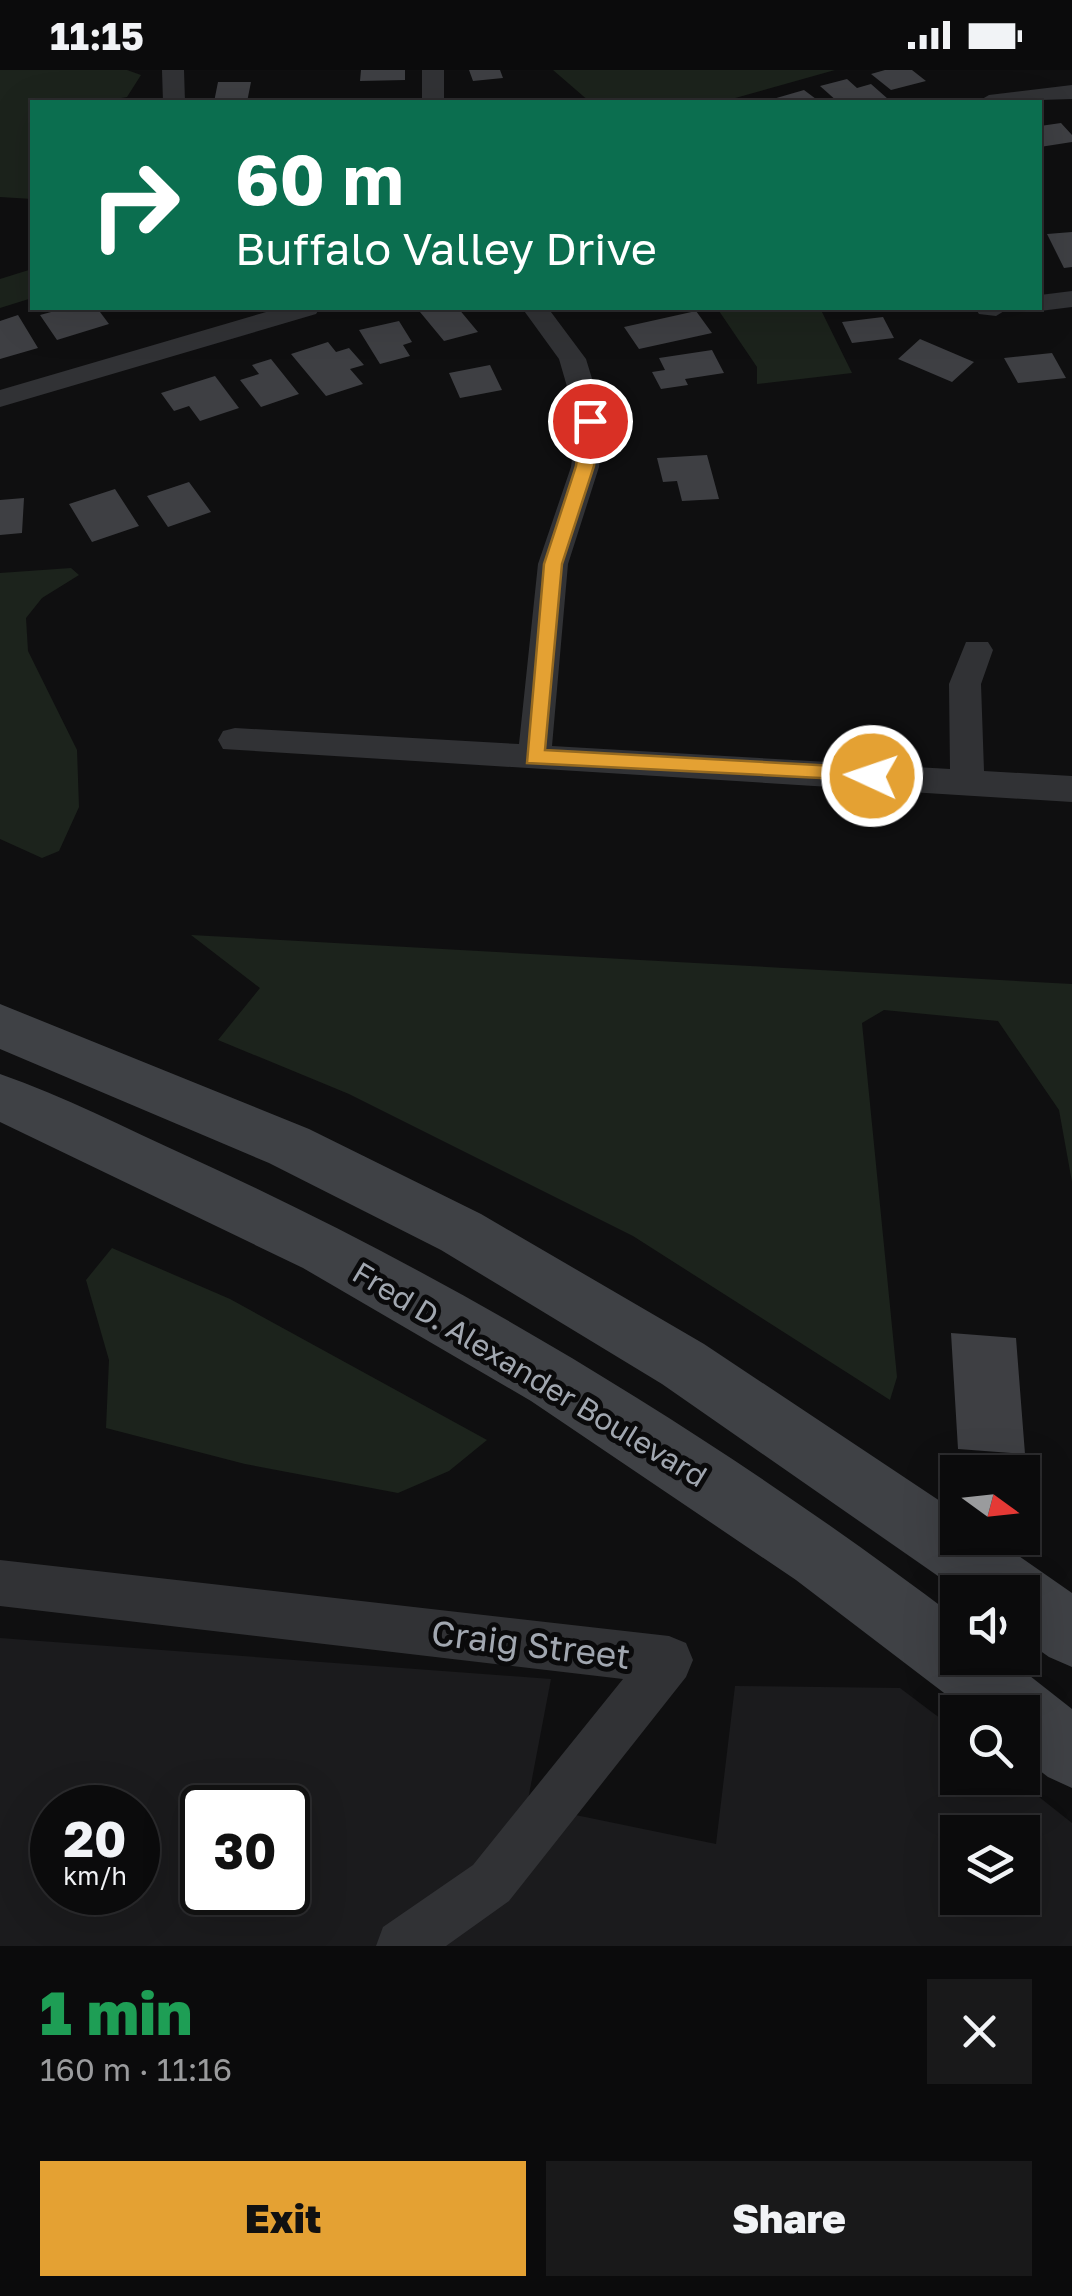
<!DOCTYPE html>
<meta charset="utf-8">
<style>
body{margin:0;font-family:"Golos Text",sans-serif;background:#19191a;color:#f1f3f6;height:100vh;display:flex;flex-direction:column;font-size:38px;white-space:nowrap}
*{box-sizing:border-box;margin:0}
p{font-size:32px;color:#9a9b9d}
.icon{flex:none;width:55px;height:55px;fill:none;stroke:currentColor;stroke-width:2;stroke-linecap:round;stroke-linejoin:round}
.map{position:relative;height:1876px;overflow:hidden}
.drawer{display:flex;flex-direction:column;background:#0b0b0c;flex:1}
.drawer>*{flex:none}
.top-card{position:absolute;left:30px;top:30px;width:1012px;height:210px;border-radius:0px;box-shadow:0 10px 40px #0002,0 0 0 2px #2b2b2d;background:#0b6e4f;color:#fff;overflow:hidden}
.needle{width:65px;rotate:105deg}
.fabs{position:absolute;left:940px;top:1385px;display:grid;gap:20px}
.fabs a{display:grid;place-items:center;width:100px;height:100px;border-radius:0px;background:#0b0b0c;box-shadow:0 10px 40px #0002,0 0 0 2px #2b2b2d;font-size:50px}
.speed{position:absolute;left:30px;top:1715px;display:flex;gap:20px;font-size:50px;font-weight:700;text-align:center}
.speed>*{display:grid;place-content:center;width:130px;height:130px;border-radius:50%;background:#0b0b0c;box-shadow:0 10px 40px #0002,0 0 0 2px #2b2b2d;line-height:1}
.speed small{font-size:25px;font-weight:400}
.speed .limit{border:5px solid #111;border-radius:15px;background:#fff;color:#111}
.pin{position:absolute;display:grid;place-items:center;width:85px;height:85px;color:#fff;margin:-42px;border:5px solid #fff;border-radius:50%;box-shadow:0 2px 10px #0007}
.me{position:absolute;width:110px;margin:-55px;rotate:273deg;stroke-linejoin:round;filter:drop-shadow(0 0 8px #0008)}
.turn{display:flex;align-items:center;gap:35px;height:210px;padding:0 40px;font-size:45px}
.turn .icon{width:130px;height:130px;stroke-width:2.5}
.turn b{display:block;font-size:70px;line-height:85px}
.round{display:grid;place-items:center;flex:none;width:105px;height:105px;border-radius:0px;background:#19191a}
.overview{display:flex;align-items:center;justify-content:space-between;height:170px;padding:0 40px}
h1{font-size:60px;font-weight:800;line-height:75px;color:#1e9e55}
.cta{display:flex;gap:20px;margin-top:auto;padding:20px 40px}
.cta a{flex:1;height:115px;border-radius:0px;background:#e4a133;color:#111;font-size:40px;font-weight:800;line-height:115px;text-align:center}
.cta a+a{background:#19191a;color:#f1f3f6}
.status{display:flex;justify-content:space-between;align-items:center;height:70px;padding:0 50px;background:#0b0b0c;direction:ltr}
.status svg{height:28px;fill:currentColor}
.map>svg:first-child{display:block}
.built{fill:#1b1b1d;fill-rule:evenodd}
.green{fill:#1c231c}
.building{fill:#3e3f43}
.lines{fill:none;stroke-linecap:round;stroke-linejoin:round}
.street{fill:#313235;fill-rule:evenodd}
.secondary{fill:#3f4145;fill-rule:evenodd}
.route{fill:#e4a133;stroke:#946921;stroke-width:2.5}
.labels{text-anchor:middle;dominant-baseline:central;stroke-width:10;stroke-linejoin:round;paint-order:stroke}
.street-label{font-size:30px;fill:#a1a7b0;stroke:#0a0a0b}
.near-street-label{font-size:35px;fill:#a1a7b0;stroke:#0a0a0b}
</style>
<div class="status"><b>11:15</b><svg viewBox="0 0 49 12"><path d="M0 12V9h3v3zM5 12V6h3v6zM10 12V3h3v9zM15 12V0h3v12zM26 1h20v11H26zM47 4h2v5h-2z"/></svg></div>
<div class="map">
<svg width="1072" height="1876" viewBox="0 0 1072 1876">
<rect width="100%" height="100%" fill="#0f0f10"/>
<path class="built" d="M 0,1568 L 551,1609 L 527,1735 L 716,1774 L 735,1616 L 900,1618 L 957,1661 L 958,1708 L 1015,1708 L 1072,1753 L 1072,1876 L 0,1876 ZM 52,1738 L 138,1738 L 138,1822 L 52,1822 ZM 202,1738 L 288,1738 L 288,1822 L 202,1822 ZM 958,1762 L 1022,1762 L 1022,1828 L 958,1828 Z"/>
<path class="green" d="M 0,0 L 127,0 L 141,5 L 127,27 L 99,32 L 32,32 L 32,129 L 0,127 Z
M 553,0 L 835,0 L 721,32 L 590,32 Z
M 32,199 L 32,228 L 0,238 L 0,209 Z
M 717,238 L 820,238 L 852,303 L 757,314 L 757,297 Z
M 71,498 L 79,505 L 42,528 L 26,548 L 28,581 L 77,680 L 79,737 L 59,781 L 42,788 L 0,769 L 0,503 Z
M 191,865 L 1072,914 L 1072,1112 L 1059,1040 L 998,951 L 884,940 L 862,953 L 897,1307 L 890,1330 L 633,1166 L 349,1024 L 218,970 L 260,918 Z
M 112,1178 L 230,1229 L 487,1370 L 449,1401 L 398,1423 L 245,1394 L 106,1358 L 109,1290 L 86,1210 Z"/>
<path class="building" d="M 361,0 L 405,0 L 405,10 L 360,11 Z
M 469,0 L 500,0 L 503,8 L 473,11 Z
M 885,0 L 912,0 L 926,11 L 891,20 L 871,4 Z
M 847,9 L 857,18 L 871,14 L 888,29 L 838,32 L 820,16 Z
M 218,12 L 251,12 L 247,32 L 214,32 Z
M 804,20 L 820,32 L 773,29 Z
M 1061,53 L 1072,65 L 1072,72 L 1040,77 L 1040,56 Z
M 1072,162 L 1072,197 L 1064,198 L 1047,164 Z
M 66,238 L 97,238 L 109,254 L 57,270 L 40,245 Z
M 434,238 L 458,238 L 478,262 L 444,271 L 420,242 Z
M 696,241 L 712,263 L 639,279 L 624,257 Z
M 18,245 L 38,278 L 0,289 L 0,251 Z
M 883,247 L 894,268 L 852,273 L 842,252 Z
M 399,251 L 412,272 L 403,275 L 410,286 L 380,294 L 359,260 Z
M 920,269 L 974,292 L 952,312 L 898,289 Z
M 328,272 L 336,282 L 349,278 L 364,295 L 350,299 L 363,314 L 326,326 L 291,284 Z
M 712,280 L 724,303 L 685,309 L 688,315 L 661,319 L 652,302 L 665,300 L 659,288 Z
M 1052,283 L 1066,308 L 1018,313 L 1004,288 Z
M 271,289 L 299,324 L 261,337 L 240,310 L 259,304 L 252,295 Z
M 490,295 L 502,320 L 460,328 L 449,303 Z
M 215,306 L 239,338 L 200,351 L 189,336 L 174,341 L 161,323 Z
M 707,385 L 719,429 L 682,431 L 677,411 L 663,412 L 657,388 Z
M 189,412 L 211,442 L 168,457 L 147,426 Z
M 115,419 L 139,456 L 92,472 L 69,434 Z
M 24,428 L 22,463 L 0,465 L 0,430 Z
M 951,1263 L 1016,1268 L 1025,1384 L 958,1379 Z"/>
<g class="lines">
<path class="street" d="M 162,0 L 184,0 L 185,32 L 163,32 Z
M 422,0 L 444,0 L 444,32 L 422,32 Z
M 1072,15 L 1072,29 L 977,32 L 989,25 Z
M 1072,221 L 1072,237 L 1040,241 L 1030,238 L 1040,238 L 1040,225 Z
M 280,238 L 320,238 L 316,244 L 0,337 L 0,320 Z
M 522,238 L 548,238 L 586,289 L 605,351 L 599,397 L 568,494 L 552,676 L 950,699 L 949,614 L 966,572 L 988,572 L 993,580 L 981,614 L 984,701 L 1072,706 L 1072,732 L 223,679 L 218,670 L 223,661 L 235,658 L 519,674 L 538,494 L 571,397 L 577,351 L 559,289 Z
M 975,238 L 1009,238 L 996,246 L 979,244 Z
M 0,1490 L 669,1566 L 686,1573 L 693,1590 L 686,1607 L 509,1831 L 446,1876 L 376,1876 L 383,1857 L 473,1795 L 623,1609 L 0,1536 Z"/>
<path class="secondary" d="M 0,934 L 309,1059 L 481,1144 L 704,1274 L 958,1443 L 958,1468 L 993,1468 L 1072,1523 L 1072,1597 L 1049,1587 L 1022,1568 L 1022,1522 L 961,1522 L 662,1314 L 441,1180 L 269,1093 L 0,979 Z
M 0,1004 C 64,1026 125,1058 187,1086 C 460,1210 719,1368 958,1549 L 958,1588 L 1007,1588 L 1072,1639 L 1072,1718 L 1048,1707 L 1022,1687 L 1022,1642 L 969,1642 L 796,1510 L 531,1331 L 303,1198 L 0,1052 Z"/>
</g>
<path class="route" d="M 590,346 L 599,351 L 594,396 L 562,494 L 545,680 L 872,698 L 882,706 L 879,711 L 527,693 L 544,494 L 576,396 L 582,351 Z"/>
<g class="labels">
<g class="street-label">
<text transform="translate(530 1304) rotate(31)">Fred D. Alexander Boulevard</text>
</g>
<g class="near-street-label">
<text transform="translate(531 1574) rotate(7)">Craig Street</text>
</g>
</g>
</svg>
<div class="fabs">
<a><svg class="needle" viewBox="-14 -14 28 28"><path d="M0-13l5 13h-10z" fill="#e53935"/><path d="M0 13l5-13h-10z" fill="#9a9b9d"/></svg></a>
<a><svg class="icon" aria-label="sound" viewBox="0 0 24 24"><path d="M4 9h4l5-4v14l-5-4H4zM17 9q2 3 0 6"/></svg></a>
<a><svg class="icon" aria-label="search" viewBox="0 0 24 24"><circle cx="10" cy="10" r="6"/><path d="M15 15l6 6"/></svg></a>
<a><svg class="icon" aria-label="layers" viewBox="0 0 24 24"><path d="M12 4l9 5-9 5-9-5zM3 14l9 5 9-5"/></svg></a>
</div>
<div class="speed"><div>20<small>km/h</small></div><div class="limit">30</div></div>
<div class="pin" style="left:590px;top:351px;background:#d93025"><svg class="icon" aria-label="arrive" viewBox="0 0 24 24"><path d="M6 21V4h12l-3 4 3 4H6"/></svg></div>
<svg class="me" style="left:872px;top:706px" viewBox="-20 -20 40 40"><circle r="17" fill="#e4a133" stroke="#fff" stroke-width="3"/><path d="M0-11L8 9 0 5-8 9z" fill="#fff"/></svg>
<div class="top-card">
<div class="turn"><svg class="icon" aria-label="right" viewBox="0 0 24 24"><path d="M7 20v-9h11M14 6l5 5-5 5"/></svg><div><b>60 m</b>Buffalo Valley Drive</div></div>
</div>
</div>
<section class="drawer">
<div class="overview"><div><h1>1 min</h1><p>160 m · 11:16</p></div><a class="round"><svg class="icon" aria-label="close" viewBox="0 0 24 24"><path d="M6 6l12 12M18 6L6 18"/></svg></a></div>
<div class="cta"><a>Exit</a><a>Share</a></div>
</section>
